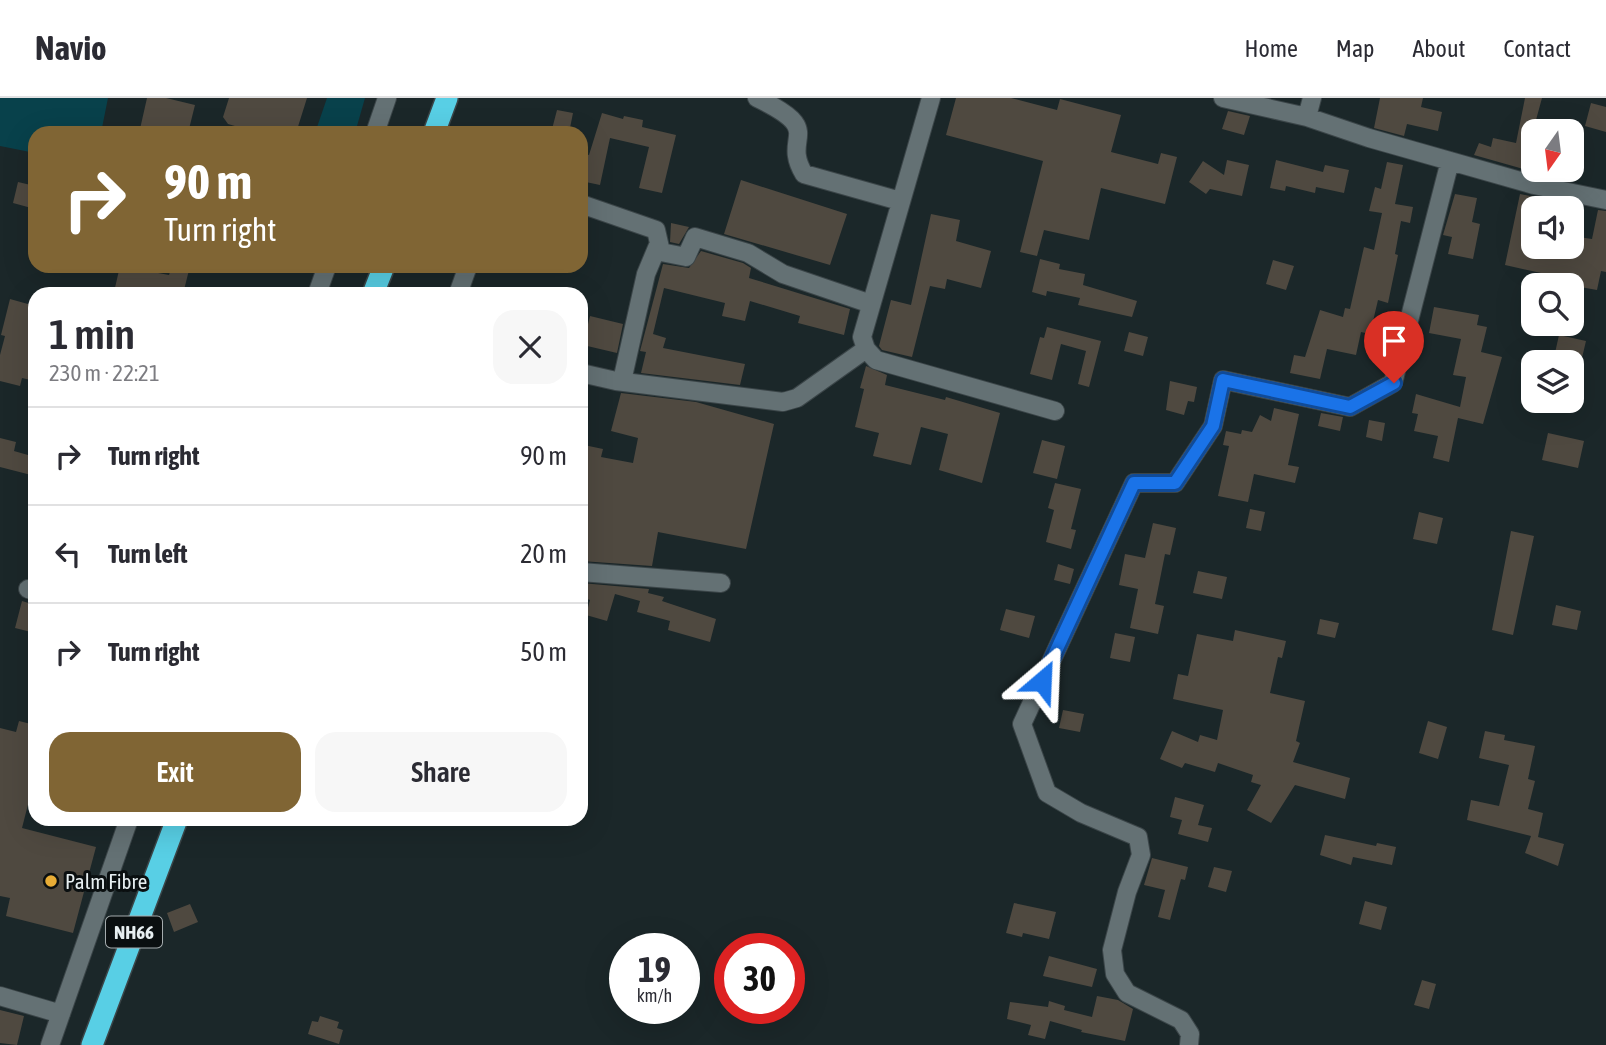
<!DOCTYPE html>
<meta charset="utf-8">
<style>
body{margin:0;font-family:"Asap Condensed",sans-serif;background:#f7f7f7;color:#2b2b33;height:100vh;display:flex;flex-direction:column;font-size:26px;white-space:nowrap}
*{box-sizing:border-box;margin:0}
p{font-size:23px;color:#7c7c81}
.icon{flex:none;width:38px;height:38px;fill:none;stroke:currentColor;stroke-width:2;stroke-linecap:round;stroke-linejoin:round}
.map{position:relative;flex:1;overflow:hidden}
.details{position:absolute;left:28px;top:189px;width:560px;height:539px;display:flex;flex-direction:column;background:#fff;border-radius:21px;box-shadow:0 7px 28px #0002}
.details>*{flex:none}
.hud{position:absolute;left:28px;top:28px;width:560px;height:147px;border-radius:21px;box-shadow:0 7px 28px #0002;background:#806534;color:#fff;overflow:hidden}
.needle{width:46px;rotate:194deg}
.buttons{position:absolute;left:1521px;top:21px;display:grid;gap:14px}
.buttons a{display:grid;place-items:center;width:63px;height:63px;border-radius:14px;background:#fff;box-shadow:0 7px 28px #0002;font-size:35px}
.speed{position:absolute;left:609px;top:835px;display:flex;gap:14px;font-size:35px;font-weight:700;text-align:center}
.speed>*{display:grid;place-content:center;width:91px;height:91px;border-radius:50%;background:#fff;box-shadow:0 7px 28px #0002;line-height:1}
.speed small{font-size:18px;font-weight:400}
.speed .limit{border:10px solid #d22;background:#fff;color:#111}
.pin{position:absolute;display:grid;place-items:center;width:60px;height:60px;color:#fff;margin:-72px -30px;border-radius:50% 50% 50% 0;rotate:-45deg;box-shadow:0 0 7px #0007}
.pin .icon{rotate:45deg}
.me{position:absolute;width:77px;margin:-38px;rotate:26deg;stroke-linejoin:round;filter:drop-shadow(0 0 5px #0008)}
.turn{display:flex;align-items:center;gap:24px;height:147px;padding:0 21px;font-size:32px}
.turn .icon{width:91px;height:91px;stroke-width:2.5}
.turn b{display:block;font-size:49px;line-height:60px}
.round{display:grid;place-items:center;flex:none;width:74px;height:74px;border-radius:21px;background:#f7f7f7}
.summary{display:flex;align-items:center;justify-content:space-between;height:119px;padding:0 21px}
h1{font-size:42px;font-weight:600;line-height:52px}
.action{display:flex;gap:14px;margin-top:auto;padding:14px 21px}
.action a{flex:1;height:80px;border-radius:21px;background:#806534;color:#fff;font-size:28px;font-weight:600;line-height:80px;text-align:center}
.action a+a{background:#f7f7f7;color:#2b2b33}
ul{padding:0;list-style:none}
li{display:flex;align-items:center;gap:21px;height:98px;padding:0 21px;border-top:2px solid #e1e1e2}
li div{flex:1}
li b{display:block;font-size:26px}
li em{font-style:normal}
header{display:flex;align-items:center;gap:42px;box-sizing:border-box;height:98px;padding:0 35px;background:#fff;border-bottom:2px solid #e1e1e2}
header strong{font-size:33px}
nav{display:flex;gap:38px;margin-inline-start:auto;font-size:24px}
.map>svg:first-child{display:block}
.green{fill:#08414b}
.building{fill:#4f4940}
.lines{fill:none;stroke-linecap:round;stroke-linejoin:round}
.minor-casing{stroke:#3b4548;stroke-width:20}
.highway-casing{stroke:#3b4548;stroke-width:24}
.minor{stroke:#647174;stroke-width:18}
.highway{stroke:#58cfe5;stroke-width:21}
.route-casing{stroke:#114b97;stroke-width:18}
.route{stroke:#1a73e8;stroke-width:12}
.poi-dot{fill:#e7ac36;stroke:#0a0f10;stroke-width:2.5}
.labels{text-anchor:middle;dominant-baseline:central;stroke-width:6;stroke-linejoin:round;paint-order:stroke}
.shield{fill:#0a0f10;stroke:#a5acae;stroke-width:2}
.shield-label{font-size:19px;font-weight:bold;fill:#e7eff1}
.poi-label{font-size:21px;fill:#e7eff1;stroke:#0a0f10;text-anchor:start}
</style>
<header>
<strong>Navio</strong>
<nav><a>Home</a><a>Map</a><a>About</a><a>Contact</a></nav>
</header>
<div class="map">
<svg width="1606" height="947" viewBox="0 0 1606 947">
<rect width="100%" height="100%" fill="#1b2729"/>
<path class="green" d="M 0,0 L 108,0 L 101,35 L 35,35 L 35,55 L 0,48 Z
M 327,0 L 365,0 L 355,35 L 315,35 Z"/>
<path class="building" d="M 147,0 L 166,0 L 195,7 L 188,35 L 157,35 L 140,31 Z
M 229,0 L 307,0 L 296,35 L 259,35 L 228,26 L 223,19 Z
M 956,0 L 1011,0 L 1057,12 L 1060,1 L 1121,17 L 1111,54 L 1158,66 L 1161,55 L 1177,59 L 1165,106 L 1101,90 L 1089,142 L 1044,132 L 1037,158 L 1020,154 L 1043,63 L 946,37 Z
M 1380,0 L 1423,0 L 1421,9 L 1442,14 L 1438,33 L 1407,26 L 1404,38 L 1374,30 Z
M 1525,0 L 1542,0 L 1533,33 L 1533,72 L 1556,72 L 1555,80 L 1474,57 L 1479,45 L 1491,49 L 1493,40 L 1516,45 Z
M 1591,5 L 1606,9 L 1606,34 L 1585,28 Z
M 557,12 L 573,15 L 569,35 L 551,35 Z
M 1228,13 L 1250,18 L 1244,37 L 1222,31 Z
M 602,15 L 623,21 L 624,18 L 643,22 L 642,29 L 676,37 L 662,95 L 639,90 L 649,49 L 610,40 L 600,87 L 581,83 L 581,55 L 589,57 Z
M 1227,62 L 1249,67 L 1242,98 L 1210,91 L 1206,96 L 1189,84 L 1203,63 L 1224,77 Z
M 1276,62 L 1323,74 L 1325,67 L 1349,72 L 1344,95 L 1316,89 L 1315,95 L 1286,88 L 1285,93 L 1270,90 Z
M 1387,64 L 1403,67 L 1395,106 L 1413,109 L 1410,125 L 1401,123 L 1395,156 L 1398,157 L 1388,205 L 1378,202 L 1370,236 L 1361,234 L 1356,257 L 1327,251 L 1320,281 L 1290,275 L 1294,257 L 1305,259 L 1320,212 L 1343,219 L 1345,210 L 1350,211 L 1364,149 L 1374,152 L 1382,115 L 1369,113 L 1375,89 L 1381,91 Z
M 741,82 L 847,116 L 830,167 L 724,136 Z
M 18,84 L 35,88 L 35,111 L 13,105 Z
M 1455,96 L 1477,100 L 1472,124 L 1480,126 L 1473,161 L 1448,156 L 1452,139 L 1443,137 Z
M 1520,96 L 1560,104 L 1559,110 L 1533,110 L 1533,149 L 1572,149 L 1572,138 L 1592,141 L 1598,112 L 1606,113 L 1606,174 L 1601,173 L 1597,192 L 1558,185 L 1559,179 L 1505,167 Z
M 931,116 L 960,122 L 956,143 L 991,153 L 981,190 L 947,181 L 945,191 L 930,188 L 912,259 L 882,252 L 879,248 L 891,202 L 911,207 Z
M 671,125 L 689,129 L 679,146 L 670,144 Z
M 701,153 L 743,165 L 751,170 L 749,180 L 850,211 L 844,237 L 798,225 L 800,218 L 750,203 L 745,223 L 722,218 L 725,205 L 664,190 L 653,236 L 666,240 L 663,250 L 745,266 L 740,287 L 641,275 L 646,254 L 640,253 L 663,166 L 689,170 Z
M 1040,161 L 1060,166 L 1059,171 L 1085,176 L 1083,187 L 1137,203 L 1132,219 L 1078,207 L 1080,200 L 1047,193 L 1046,198 L 1032,194 Z
M 1273,162 L 1294,168 L 1286,192 L 1266,186 Z
M 120,168 L 169,177 L 172,168 L 190,168 L 183,196 L 166,196 L 142,190 L 140,196 L 114,194 Z
M 10,201 L 35,208 L 35,283 L 22,280 L 20,288 L 0,283 L 0,257 L 5,238 L 1,237 Z
M 1434,209 L 1479,217 L 1477,227 L 1487,229 L 1481,254 L 1502,259 L 1483,326 L 1458,320 L 1449,364 L 1433,360 L 1438,338 L 1414,333 L 1418,316 L 1412,315 L 1416,296 L 1460,309 L 1466,279 L 1453,277 L 1461,241 L 1429,235 Z
M 590,218 L 623,226 L 617,255 L 583,247 Z
M 1047,229 L 1101,243 L 1089,289 L 1078,286 L 1086,253 L 1061,246 L 1052,282 L 1030,276 L 1040,239 L 1044,240 Z
M 1129,234 L 1148,239 L 1143,258 L 1124,253 Z
M 1559,237 L 1586,243 L 1581,264 L 1553,264 Z
M 866,268 L 887,277 L 885,287 L 945,302 L 946,299 L 1000,315 L 982,385 L 939,372 L 948,336 L 921,329 L 911,367 L 873,358 L 879,335 L 855,329 L 864,291 L 860,290 Z
M 1170,283 L 1197,289 L 1194,304 L 1188,303 L 1184,317 L 1166,312 Z
M 621,295 L 696,304 L 774,326 L 746,451 L 658,434 L 652,468 L 581,463 L 581,361 L 584,347 L 603,351 L 601,359 L 633,365 L 638,340 L 611,333 Z
M 1274,310 L 1299,316 L 1288,367 L 1299,369 L 1295,385 L 1254,376 L 1248,404 L 1218,398 L 1229,348 L 1223,347 L 1226,333 L 1241,336 L 1242,332 L 1252,334 L 1260,317 L 1271,323 Z
M 1321,315 L 1343,319 L 1340,333 L 1318,328 Z
M 1369,322 L 1385,325 L 1382,343 L 1366,339 Z
M 1548,335 L 1584,343 L 1578,370 L 1542,362 Z
M 0,340 L 16,344 L 14,353 L 35,359 L 35,378 L 0,369 Z
M 1042,342 L 1065,348 L 1057,381 L 1033,375 Z
M 1055,385 L 1081,391 L 1071,431 L 1076,432 L 1071,451 L 1046,444 L 1054,412 L 1048,410 Z
M 1250,411 L 1265,414 L 1261,433 L 1246,430 Z
M 1419,414 L 1443,420 L 1437,446 L 1413,441 Z
M 1153,425 L 1176,430 L 1170,457 L 1165,456 L 1155,506 L 1164,508 L 1158,536 L 1130,530 L 1138,491 L 1119,487 L 1125,456 L 1145,460 Z
M 1511,433 L 1534,438 L 1513,537 L 1492,532 Z
M 1058,466 L 1074,471 L 1070,486 L 1054,482 Z
M 1198,473 L 1227,479 L 1222,501 L 1193,495 Z
M 581,485 L 649,491 L 648,495 L 664,499 L 662,503 L 716,521 L 710,544 L 668,532 L 670,523 L 637,514 L 640,503 L 615,496 L 607,523 L 586,517 L 590,502 L 581,499 Z
M 22,503 L 35,507 L 35,535 L 15,530 Z
M 1556,507 L 1581,513 L 1577,532 L 1552,527 Z
M 1006,511 L 1035,518 L 1029,540 L 1000,532 Z
M 1320,521 L 1339,525 L 1335,540 L 1317,536 Z
M 1235,532 L 1286,543 L 1282,560 L 1278,559 L 1270,595 L 1305,603 L 1296,643 L 1300,645 L 1293,664 L 1350,680 L 1345,701 L 1295,687 L 1271,725 L 1247,712 L 1261,687 L 1251,684 L 1253,677 L 1218,665 L 1215,674 L 1185,665 L 1182,670 L 1160,661 L 1172,633 L 1198,644 L 1200,637 L 1217,642 L 1223,612 L 1173,601 L 1178,576 L 1188,578 L 1197,536 L 1233,543 Z
M 1115,535 L 1135,539 L 1130,564 L 1110,560 Z
M 1063,612 L 1084,616 L 1080,634 L 1059,630 Z
M 19,623 L 35,627 L 35,679 L 22,730 L 96,749 L 73,835 L 6,818 L 10,800 L 0,798 L 0,630 L 16,634 Z
M 1428,623 L 1447,629 L 1438,661 L 1419,655 Z
M 1485,633 L 1505,637 L 1504,642 L 1535,648 L 1528,681 L 1535,683 L 1528,711 L 1543,715 L 1538,739 L 1564,746 L 1558,768 L 1525,755 L 1531,738 L 1467,722 L 1471,702 L 1499,708 L 1509,667 L 1479,660 Z
M 1175,699 L 1204,707 L 1198,727 L 1212,730 L 1208,744 L 1178,736 L 1182,722 L 1170,719 Z
M 1325,737 L 1376,748 L 1377,745 L 1396,749 L 1392,767 L 1353,759 L 1351,767 L 1320,757 Z
M 1152,760 L 1188,769 L 1185,782 L 1181,781 L 1170,822 L 1158,819 L 1165,792 L 1144,787 Z
M 1214,769 L 1232,773 L 1226,794 L 1208,789 Z
M 1365,803 L 1387,809 L 1381,832 L 1359,826 Z
M 1014,805 L 1056,814 L 1049,841 L 1023,835 L 1022,839 L 1006,835 Z
M 190,806 L 198,824 L 174,834 L 167,815 Z
M 1049,858 L 1097,871 L 1092,889 L 1043,878 Z
M 1422,882 L 1436,886 L 1429,911 L 1414,907 Z
M 1097,898 L 1118,902 L 1133,911 L 1125,943 L 1081,934 L 1082,932 L 1050,923 L 1045,941 L 1028,937 L 1031,927 L 1007,921 L 1010,904 L 1048,909 L 1049,903 L 1065,908 L 1064,912 L 1092,919 Z
M 0,912 L 24,918 L 17,947 L 0,945 Z
M 320,918 L 339,924 L 337,930 L 343,932 L 339,946 L 308,936 L 312,923 L 318,924 Z"/>
<g class="lines">
<defs>
<path id="minor" d="M 757,0 C 828,34 780,37 804,76 L 900,103
M 931,0 L 862,239 L 866,251 L 876,262 L 1055,313
M 1223,0 L 1307,19 L 1369,40 L 1534,87 L 1606,102
M 1307,19 L 1312,0
M 375,35 L 387,0
M 581,106 L 656,132 L 661,154 L 686,159 L 695,139 L 748,155 L 783,176 L 871,206
M 317,196 L 327,168
M 458,196 L 468,168
M 581,275 L 616,283 L 783,304 L 797,300 L 866,251
M 622,283 L 646,176 L 659,145
M 581,474 L 721,485
M 28,491 L 35,493
M 0,898 L 61,916
M 50,947 L 129,721
M 1189,947 L 1190,936 L 1181,922 L 1127,895 L 1115,876 L 1112,852 L 1127,794 L 1141,757 L 1138,739 L 1081,715 L 1047,695 L 1022,626 L 1134,385 L 1175,385 L 1213,328 L 1223,282 L 1350,309 L 1393,285 L 1450,63"/>
<path id="highway" d="M 434,35 L 447,0
M 373,196 L 384,168
M 92,947 L 177,721"/>
</defs>
<use href="#minor" class="minor-casing"/>
<use href="#highway" class="highway-casing"/>
<use href="#minor" class="minor"/>
<use href="#highway" class="highway"/>
</g>
<g class="lines">
<defs>
<path id="route" d="M 1042,583 L 1134,385 L 1175,385 L 1213,328 L 1223,282 L 1350,309 L 1394,285"/>
</defs>
<use href="#route" class="route-casing"/>
<use href="#route" class="route"/>
</g>
<circle class="poi-dot" cx="51" cy="783" r="7"/>
<g class="labels">
<rect class="shield" x="106" y="818.5" width="56" height="31" rx="5"/>
<g class="shield-label">
<text x="134" y="834">NH66</text>
</g>
<g class="poi-label">
<text x="65" y="783">Palm Fibre</text>
</g>
</g>
</svg>
<div class="buttons">
<a><svg class="needle" viewBox="-14 -14 28 28"><path d="M0-13l5 13h-10z" fill="#e53935"/><path d="M0 13l5-13h-10z" fill="#7c7c81"/></svg></a>
<a><svg class="icon" aria-label="sound" viewBox="0 0 24 24"><path d="M4 9h4l5-4v14l-5-4H4zM17 9q2 3 0 6"/></svg></a>
<a><svg class="icon" aria-label="search" viewBox="0 0 24 24"><circle cx="10" cy="10" r="6"/><path d="M15 15l6 6"/></svg></a>
<a><svg class="icon" aria-label="layers" viewBox="0 0 24 24"><path d="M12 4l9 5-9 5-9-5zM3 14l9 5 9-5"/></svg></a>
</div>
<div class="speed"><div>19<small>km/h</small></div><div class="limit">30</div></div>
<div class="pin" style="left:1394px;top:285px;background:#d93025"><svg class="icon" aria-label="arrive" viewBox="0 0 24 24"><path d="M6 21V4h12l-3 4 3 4H6"/></svg></div>
<svg class="me" style="left:1042px;top:583px" viewBox="-20 -20 40 40"><path d="M0-17L14 15 0 8-14 15z" fill="#1a73e8" stroke="#fff" stroke-width="4"/></svg>
<div class="hud">
<div class="turn"><svg class="icon" aria-label="right" viewBox="0 0 24 24"><path d="M7 20v-9h11M14 6l5 5-5 5"/></svg><div><b>90 m</b>Turn right</div></div>
</div>
<section class="details">
<div class="summary"><div><h1>1 min</h1><p>230 m · 22:21</p></div><a class="round"><svg class="icon" aria-label="close" viewBox="0 0 24 24"><path d="M6 6l12 12M18 6L6 18"/></svg></a></div>
<ul>
<li><svg class="icon" aria-label="right" viewBox="0 0 24 24"><path d="M7 20v-9h11M14 6l5 5-5 5"/></svg><div><b>Turn right</b></div><em>90 m</em></li>
<li><svg class="icon" aria-label="left" viewBox="0 0 24 24"><path d="M17 20v-9H6M10 6l-5 5 5 5"/></svg><div><b>Turn left</b></div><em>20 m</em></li>
<li><svg class="icon" aria-label="right" viewBox="0 0 24 24"><path d="M7 20v-9h11M14 6l5 5-5 5"/></svg><div><b>Turn right</b></div><em>50 m</em></li>
</ul>
<div class="action"><a>Exit</a><a>Share</a></div>
</section>
</div>
